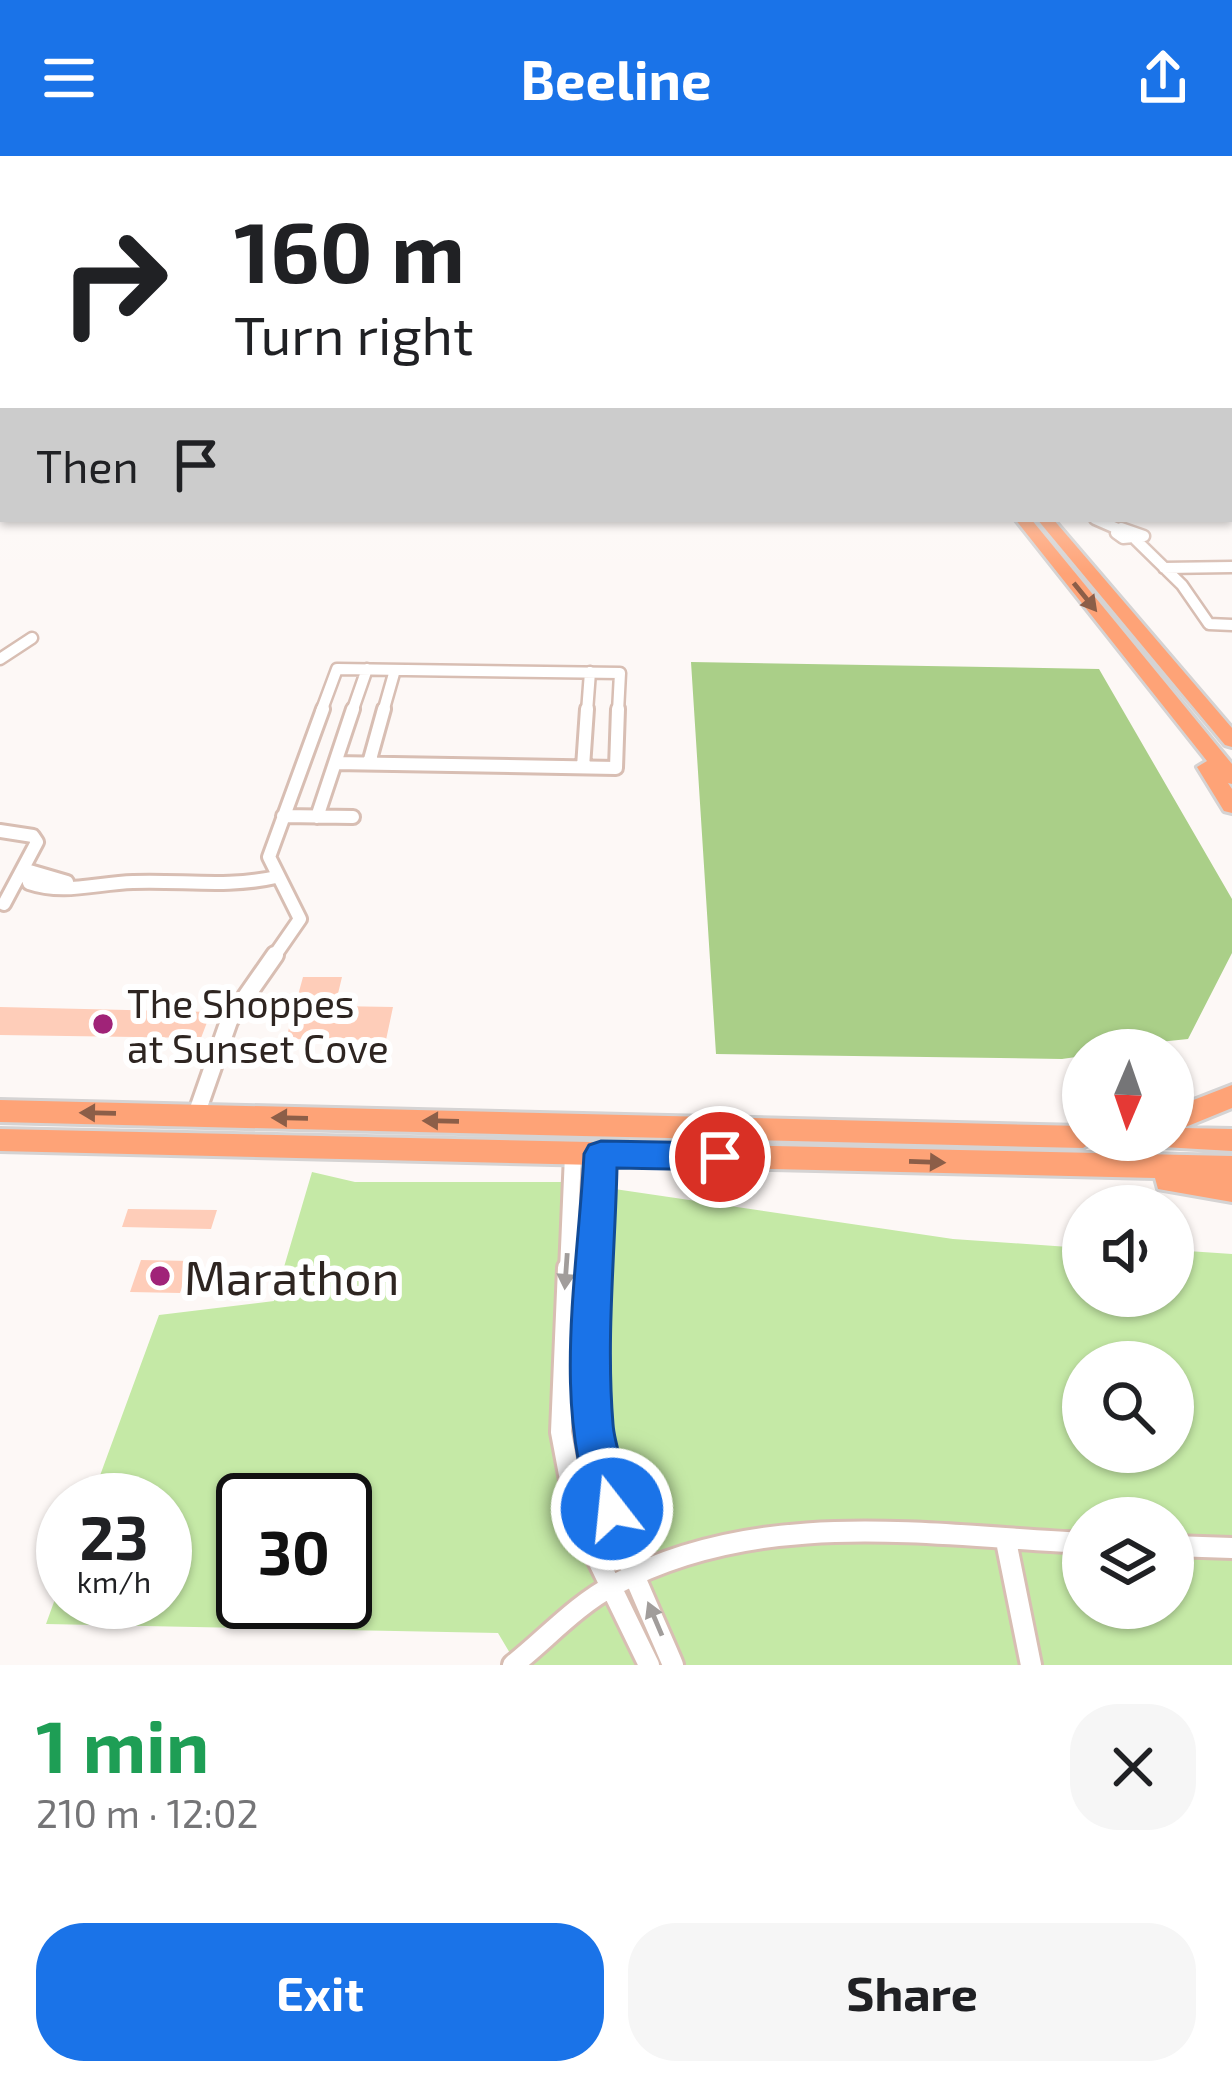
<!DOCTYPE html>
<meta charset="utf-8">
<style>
body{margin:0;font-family:"Exo 2",sans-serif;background:#f6f6f6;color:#202124;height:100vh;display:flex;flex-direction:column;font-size:45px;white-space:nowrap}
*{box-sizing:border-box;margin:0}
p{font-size:39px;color:#757577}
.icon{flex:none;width:66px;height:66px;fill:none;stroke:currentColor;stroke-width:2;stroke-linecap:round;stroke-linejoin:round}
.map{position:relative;height:1509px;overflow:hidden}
.panel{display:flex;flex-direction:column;background:#fff;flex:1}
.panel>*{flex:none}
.guide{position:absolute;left:0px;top:0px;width:1233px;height:366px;box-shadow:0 3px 9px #0004;background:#fff;color:#202124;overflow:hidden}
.needle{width:78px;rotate:182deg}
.tools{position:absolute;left:1062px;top:873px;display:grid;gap:24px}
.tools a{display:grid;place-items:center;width:132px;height:132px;border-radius:50%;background:#fff;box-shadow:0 3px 9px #0004;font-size:60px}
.speed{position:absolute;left:36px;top:1317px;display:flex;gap:24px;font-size:60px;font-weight:700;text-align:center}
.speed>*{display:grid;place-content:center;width:156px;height:156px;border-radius:50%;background:#fff;box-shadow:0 3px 9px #0004;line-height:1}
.speed small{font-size:30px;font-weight:400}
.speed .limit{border:6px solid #111;border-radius:18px;background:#fff;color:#111}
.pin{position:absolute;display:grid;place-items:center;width:102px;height:102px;color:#fff;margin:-51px;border:6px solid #fff;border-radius:50%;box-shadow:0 3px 12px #0007}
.me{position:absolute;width:132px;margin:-66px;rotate:344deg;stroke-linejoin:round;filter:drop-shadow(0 0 9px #0008)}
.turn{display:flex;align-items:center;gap:42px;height:252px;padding:0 36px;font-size:54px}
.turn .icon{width:156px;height:156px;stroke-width:2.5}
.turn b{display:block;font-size:84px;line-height:102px}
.then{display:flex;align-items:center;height:114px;padding:0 36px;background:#0003;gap:24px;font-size:45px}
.round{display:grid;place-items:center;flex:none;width:126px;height:126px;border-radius:48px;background:#f6f6f6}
.overview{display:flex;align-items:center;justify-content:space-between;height:204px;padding:0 36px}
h1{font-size:72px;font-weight:700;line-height:90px;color:#1e9e55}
.action{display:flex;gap:24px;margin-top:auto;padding:24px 36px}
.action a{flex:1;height:138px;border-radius:48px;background:#1a73e8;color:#fff;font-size:48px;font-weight:700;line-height:138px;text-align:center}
.action a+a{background:#f6f6f6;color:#202124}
header{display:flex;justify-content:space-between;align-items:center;height:156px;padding:0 36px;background:#1a73e8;color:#fff;font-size:54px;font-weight:700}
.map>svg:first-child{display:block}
.green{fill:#c5e9a6;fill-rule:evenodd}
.forest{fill:#aacf88}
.building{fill:#fecdb9}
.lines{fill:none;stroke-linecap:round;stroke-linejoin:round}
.street-far3-casing{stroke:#d8beb3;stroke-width:15}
.street-far2-casing{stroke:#d8beb3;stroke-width:18}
.street-far1-casing{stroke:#d8beb3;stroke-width:22}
.street-casing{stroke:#d8beb3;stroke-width:26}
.highway-casing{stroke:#d5d3d3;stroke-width:6}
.street-far3{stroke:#fff;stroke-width:10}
.street-far2{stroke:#fff;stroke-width:12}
.street-far1{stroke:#fff;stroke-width:16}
.street{stroke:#fff;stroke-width:20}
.highway{fill:#fea377;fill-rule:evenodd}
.oneway{fill:#8c5e48}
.oneway2{fill:#a19d9b}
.route{fill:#1a73e8;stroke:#114b97;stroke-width:3}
.poi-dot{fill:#a02378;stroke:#fff;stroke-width:4.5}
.labels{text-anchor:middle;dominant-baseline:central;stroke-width:12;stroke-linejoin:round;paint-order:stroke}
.poi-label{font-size:39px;fill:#2e2521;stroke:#fff;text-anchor:start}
.near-poi-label{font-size:48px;fill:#2e2521;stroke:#fff;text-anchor:start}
</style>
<header><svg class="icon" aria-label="menu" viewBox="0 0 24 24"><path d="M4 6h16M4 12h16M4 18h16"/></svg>Beeline<svg class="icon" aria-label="share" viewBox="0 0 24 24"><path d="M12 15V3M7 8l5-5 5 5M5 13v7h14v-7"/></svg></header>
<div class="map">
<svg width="1232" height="1509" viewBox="0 0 1232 1509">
<rect width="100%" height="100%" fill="#fdf8f6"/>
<path class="green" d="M 312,1016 L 355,1026 L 567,1026 L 953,1083 L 1083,1092 L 1083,1140 L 1173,1140 L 1173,1094 L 1232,1098 L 1232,1509 L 517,1509 L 498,1477 L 46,1468 L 63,1421 L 63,1446 L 165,1446 L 165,1344 L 91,1344 L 159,1159 L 274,1145 ZM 1083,1206 L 1173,1206 L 1173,1296 L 1083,1296 ZM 243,1344 L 345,1344 L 345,1446 L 243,1446 ZM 1083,1362 L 1173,1362 L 1173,1452 L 1083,1452 Z"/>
<path class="forest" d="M 691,506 L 1099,513 L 1232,743 L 1232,797 L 1188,883 L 1083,894 L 1083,900 L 1062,903 L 716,898 Z"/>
<path class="building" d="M 303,821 L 342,821 L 335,850 L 393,851 L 386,884 L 286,883 Z
M 0,851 L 211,856 L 201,882 L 0,879 Z
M 128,1053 L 217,1054 L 211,1073 L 122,1071 Z
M 141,1104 L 191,1105 L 180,1137 L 130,1136 Z"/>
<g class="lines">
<defs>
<path id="street-far3" d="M 1095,363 L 1118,373
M 1121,372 L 1144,380 L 1123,382 L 1116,377 Z
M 1136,384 L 1182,429 L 1209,468 L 1232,469
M 1164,412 L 1232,411
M 0,503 L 32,482
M 321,556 L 337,513 L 620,517 L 618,556
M 352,556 L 367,513
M 383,556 L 395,514
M 587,556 L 590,516"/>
<path id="street-far2" d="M 335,607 L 616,612 L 618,553
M 369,607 L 384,553
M 583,611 L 587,553
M 283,660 L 353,661
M 317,661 L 353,553
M 0,675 L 33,680 L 37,686 L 4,748
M 26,714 L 29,727 C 64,739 97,727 133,726 C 182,724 228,732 276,721
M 26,714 L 67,726
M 273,802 L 300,763 L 269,701 L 323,553"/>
<path id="street-far1" d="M 196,959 L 229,865 L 275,799
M 568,1115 L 573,999
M 593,1115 L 601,998"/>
<path id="street" d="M 568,1112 L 561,1276 L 577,1361 L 649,1509
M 593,1112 C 589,1173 584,1237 595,1299 C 609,1372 644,1440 673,1509
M 1006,1385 L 1031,1509
M 1173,1390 L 1232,1392
M 513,1509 C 546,1483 576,1449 614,1429 C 759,1351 926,1379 1083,1387"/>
<path id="highway" d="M 1015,363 L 1031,363 L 1232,608 L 1232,628 L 1228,627 L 1232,633 L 1232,657 L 1224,655 L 1197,611 L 1207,605 Z
M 1037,363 L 1053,363 L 1232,572 L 1232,591 L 1225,589 Z
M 1232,929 L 1232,952 L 1183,972 L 1232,973 L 1232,995 L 1163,991 L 1159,984 L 1173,984 L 1173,952 Z
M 0,944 L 1083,970 L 1083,984 L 1096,984 L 1083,992 L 0,966 Z
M 0,973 L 1232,1000 L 1232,1046 L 1158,1033 L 1155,1022 L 0,995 Z"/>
</defs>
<use href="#street-far3" class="street-far3-casing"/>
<use href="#street-far2" class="street-far2-casing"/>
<use href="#street-far1" class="street-far1-casing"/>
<use href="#street" class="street-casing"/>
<use href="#highway" class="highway-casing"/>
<use href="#street-far3" class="street-far3"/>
<use href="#street-far2" class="street-far2"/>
<use href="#street-far1" class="street-far1"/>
<use href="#street" class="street"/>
<use href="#highway" class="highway"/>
</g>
<defs><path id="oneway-solid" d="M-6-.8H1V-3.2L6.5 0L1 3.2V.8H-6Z" transform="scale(3)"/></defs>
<g class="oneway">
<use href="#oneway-solid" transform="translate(1085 441) rotate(51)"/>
<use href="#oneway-solid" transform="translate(98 957) rotate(-179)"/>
<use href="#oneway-solid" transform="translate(290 962) rotate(-179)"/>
<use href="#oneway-solid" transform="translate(441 965) rotate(-179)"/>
<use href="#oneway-solid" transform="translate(927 1006) rotate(2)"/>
</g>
<g class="oneway2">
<use href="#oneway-solid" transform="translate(566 1115) rotate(94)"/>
<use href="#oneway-solid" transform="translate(655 1463) rotate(-113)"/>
</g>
<linearGradient id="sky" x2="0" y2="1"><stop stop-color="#71b4e5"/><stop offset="0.5" stop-color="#fefcfb"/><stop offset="1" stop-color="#fefcfb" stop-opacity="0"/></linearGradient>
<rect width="1232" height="418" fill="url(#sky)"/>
<path class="route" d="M 601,985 L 720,987 L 731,991 L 736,1001 L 731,1010 L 720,1014 L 617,1012 C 615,1096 606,1183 613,1268 C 615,1299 638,1340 627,1368 L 612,1374 L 597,1368 C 550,1255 578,1117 584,998 L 589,989 Z"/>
<g class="poi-dot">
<circle cx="103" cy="868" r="12"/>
<circle cx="160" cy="1120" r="12"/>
</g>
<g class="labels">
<g class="poi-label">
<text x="127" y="846">The Shoppes<tspan x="127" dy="45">at Sunset Cove</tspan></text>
</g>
<g class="near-poi-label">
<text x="184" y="1120">Marathon</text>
</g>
</g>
</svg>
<div class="tools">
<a><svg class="needle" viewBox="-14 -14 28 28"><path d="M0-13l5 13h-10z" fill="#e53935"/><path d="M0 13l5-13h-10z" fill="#757577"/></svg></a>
<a><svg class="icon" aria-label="sound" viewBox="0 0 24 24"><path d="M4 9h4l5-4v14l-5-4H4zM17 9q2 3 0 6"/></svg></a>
<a><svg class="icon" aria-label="search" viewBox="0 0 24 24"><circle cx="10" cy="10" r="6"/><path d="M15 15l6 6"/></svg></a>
<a><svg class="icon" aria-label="layers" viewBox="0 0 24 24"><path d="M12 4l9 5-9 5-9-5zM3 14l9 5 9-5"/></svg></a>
</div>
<div class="speed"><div>23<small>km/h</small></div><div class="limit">30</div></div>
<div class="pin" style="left:720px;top:1001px;background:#d93025"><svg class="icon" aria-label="arrive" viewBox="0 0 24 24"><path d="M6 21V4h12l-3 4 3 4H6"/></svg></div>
<svg class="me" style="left:612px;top:1353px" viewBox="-20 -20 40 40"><circle r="17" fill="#1a73e8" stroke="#fff" stroke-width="3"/><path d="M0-11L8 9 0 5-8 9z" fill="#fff"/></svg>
<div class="guide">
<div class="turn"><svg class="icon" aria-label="right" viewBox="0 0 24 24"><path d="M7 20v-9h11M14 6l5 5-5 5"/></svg><div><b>160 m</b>Turn right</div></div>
<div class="then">Then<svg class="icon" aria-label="arrive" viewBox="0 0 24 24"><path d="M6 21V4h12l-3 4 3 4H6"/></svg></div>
</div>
</div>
<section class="panel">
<div class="overview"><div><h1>1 min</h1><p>210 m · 12:02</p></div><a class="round"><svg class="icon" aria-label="close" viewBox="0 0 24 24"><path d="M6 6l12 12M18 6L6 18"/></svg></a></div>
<div class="action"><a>Exit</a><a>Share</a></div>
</section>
